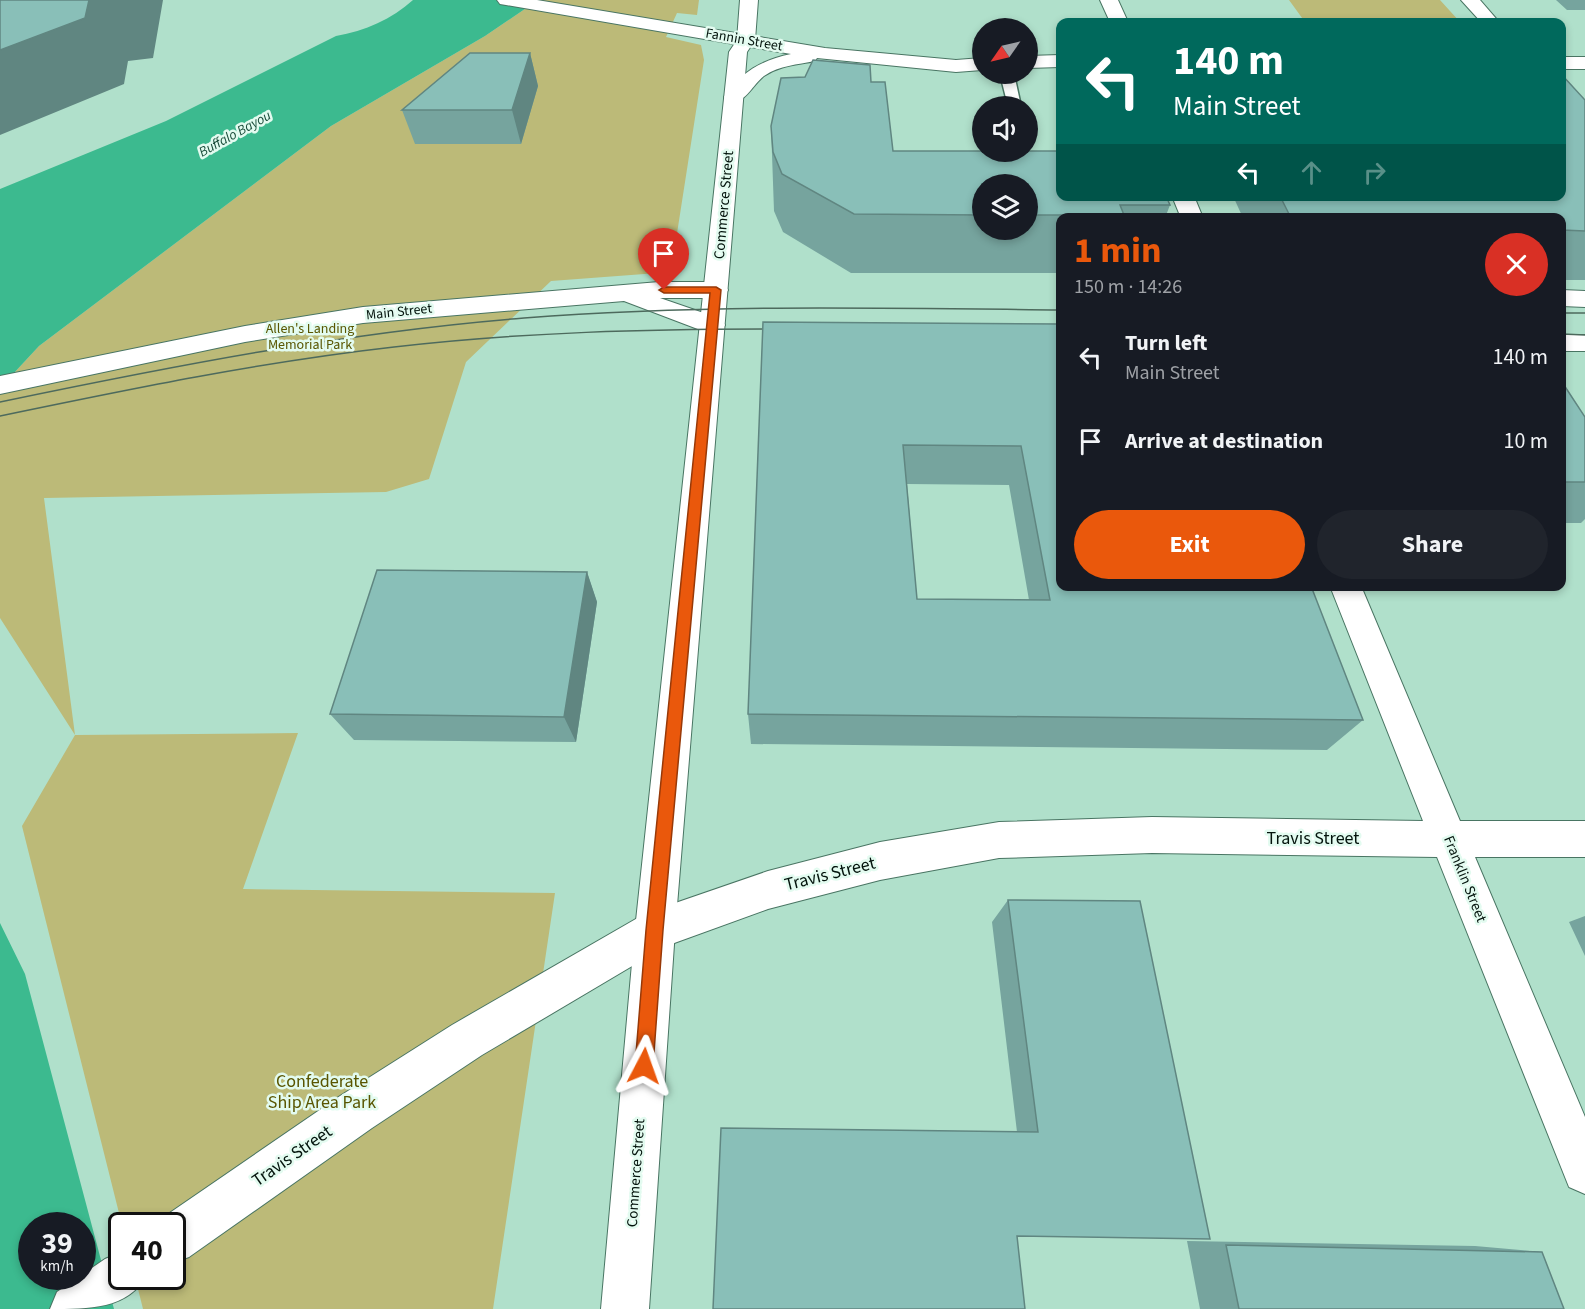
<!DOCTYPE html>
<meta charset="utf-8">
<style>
body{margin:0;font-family:"Source Sans 3",sans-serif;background:#20242c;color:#f1f3f6;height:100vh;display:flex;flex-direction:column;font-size:22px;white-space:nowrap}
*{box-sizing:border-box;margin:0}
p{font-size:20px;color:#9ea1a6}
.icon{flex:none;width:33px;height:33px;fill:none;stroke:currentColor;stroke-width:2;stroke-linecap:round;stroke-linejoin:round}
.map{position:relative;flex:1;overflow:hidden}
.side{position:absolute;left:1056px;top:213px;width:510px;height:378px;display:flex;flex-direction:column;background:#171b24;border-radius:12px;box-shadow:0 3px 9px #0003}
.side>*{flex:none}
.hud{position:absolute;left:1056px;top:18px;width:510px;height:183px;border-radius:12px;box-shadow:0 3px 9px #0003;background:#00695c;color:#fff;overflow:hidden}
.needle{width:39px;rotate:236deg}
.fabs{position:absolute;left:972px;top:18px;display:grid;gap:12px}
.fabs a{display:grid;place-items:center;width:66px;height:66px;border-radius:50%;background:#171b24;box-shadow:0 3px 9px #0003;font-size:30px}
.speed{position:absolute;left:18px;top:1212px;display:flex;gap:12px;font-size:30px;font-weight:700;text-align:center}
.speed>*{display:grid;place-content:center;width:78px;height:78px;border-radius:50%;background:#171b24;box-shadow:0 3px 9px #0003;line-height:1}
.speed small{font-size:15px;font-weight:400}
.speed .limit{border:3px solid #111;border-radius:9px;background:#fff;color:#111}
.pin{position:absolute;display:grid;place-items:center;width:51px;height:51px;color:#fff;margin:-62px -26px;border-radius:50% 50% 50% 0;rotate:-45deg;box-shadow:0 0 6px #0007}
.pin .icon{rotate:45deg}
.me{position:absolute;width:66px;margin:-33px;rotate:4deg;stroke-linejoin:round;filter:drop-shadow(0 0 4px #0008)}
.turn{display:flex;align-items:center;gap:21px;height:126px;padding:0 18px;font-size:27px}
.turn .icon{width:78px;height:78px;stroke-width:2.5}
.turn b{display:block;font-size:42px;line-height:51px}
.lanes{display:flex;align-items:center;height:57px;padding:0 18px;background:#0003;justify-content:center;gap:30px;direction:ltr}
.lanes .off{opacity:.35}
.round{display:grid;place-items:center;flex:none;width:63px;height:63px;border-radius:32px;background:#20242c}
.overview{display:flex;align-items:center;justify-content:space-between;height:102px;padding:0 18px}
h1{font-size:36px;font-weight:700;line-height:45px;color:#ea580c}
.primary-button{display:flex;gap:12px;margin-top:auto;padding:12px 18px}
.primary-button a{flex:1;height:69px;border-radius:36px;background:#ea580c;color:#fff;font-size:24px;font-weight:700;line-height:69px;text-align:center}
.primary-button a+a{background:#20242c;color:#f1f3f6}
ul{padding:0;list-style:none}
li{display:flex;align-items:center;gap:18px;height:84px;padding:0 18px}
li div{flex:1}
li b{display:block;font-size:22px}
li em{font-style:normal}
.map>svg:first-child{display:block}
.green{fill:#bcba78}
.water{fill:#3cba8f;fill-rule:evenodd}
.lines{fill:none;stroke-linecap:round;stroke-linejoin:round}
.service-casing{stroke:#497563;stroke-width:3}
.tertiary-casing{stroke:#497563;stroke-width:2}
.secondary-casing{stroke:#497563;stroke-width:2}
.primary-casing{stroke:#497563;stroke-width:2}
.service{fill:#fff;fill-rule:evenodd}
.tertiary{fill:#fff;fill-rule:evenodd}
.secondary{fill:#fff;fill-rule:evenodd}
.primary{fill:#fff;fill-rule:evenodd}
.tram{stroke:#4d6a5d;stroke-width:1.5}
.wall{fill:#76a49e;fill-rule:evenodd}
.shaded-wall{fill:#608681}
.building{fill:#89bfb8;stroke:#608681;stroke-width:1.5;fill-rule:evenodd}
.route{fill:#ea580c;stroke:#983908;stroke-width:1.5}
.labels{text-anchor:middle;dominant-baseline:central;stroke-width:5;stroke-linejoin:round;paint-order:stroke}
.far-street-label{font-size:14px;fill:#03130c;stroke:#e3fbf0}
.far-water-label{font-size:14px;font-style:italic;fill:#194b39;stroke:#e3fbf0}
.far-park-label{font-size:14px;fill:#595500;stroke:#e3fbf0}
.street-label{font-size:15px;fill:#03130c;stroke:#e3fbf0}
.near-street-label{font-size:18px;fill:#03130c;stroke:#e3fbf0}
.near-park-label{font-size:18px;fill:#595500;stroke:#e3fbf0}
</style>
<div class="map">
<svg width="1585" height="1309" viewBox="0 0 1585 1309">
<rect width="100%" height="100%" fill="#b0e0cb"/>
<path class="green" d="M 538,0 L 699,0 L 697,15 L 677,13 L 666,37 L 701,45 L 704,60 L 671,272 L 551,281 L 466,362 L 429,479 L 386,492 L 44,498 L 75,735 L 298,733 L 243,889 L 555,893 L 493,1309 L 143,1309 L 135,1277 L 172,1276 L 172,1226 L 122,1225 L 22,826 L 75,735 L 0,618 L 0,388 L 39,346 L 331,126 L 485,36 Z
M 1289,0 L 1440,0 L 1460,22 L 1305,22 Z"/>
<path class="water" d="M 413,0 L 538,0 L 485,36 L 331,126 L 39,346 L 0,388 L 0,189 L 166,121 L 336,36 C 365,31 392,19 413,0 Z
M 0,923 L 25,974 L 114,1309 L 0,1309 ZM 32,1226 L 82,1226 L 82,1276 L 32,1276 Z"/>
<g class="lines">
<defs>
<path id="service" d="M 1000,74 L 1014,74 L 1021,106 L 1008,106 Z"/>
<path id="tertiary" d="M 740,0 L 758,0 L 755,40 L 747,52 L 675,930 L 649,1309 L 601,1309 L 635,930 L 729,52 L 737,40 Z
M 1461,0 L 1480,0 L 1499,22 L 1481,22 Z"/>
<path id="secondary" d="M 1100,0 L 1118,0 L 1128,22 L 1110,22 Z
M 1172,196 L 1194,196 L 1203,218 L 1181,218 Z
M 659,282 L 716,282 L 725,285 L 728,290 L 725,295 L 716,298 L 660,298 L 721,319 L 725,325 L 721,331 L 712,333 L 703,331 L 624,301 L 363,323 L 245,342 L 0,394 L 0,376 L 245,326 L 363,307 Z
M 1562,290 L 1585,291 L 1585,307 L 1562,306 Z
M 1562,335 L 1585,335 L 1585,351 L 1562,351 Z
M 1330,586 L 1361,586 L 1460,821 L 1585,821 L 1585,857 L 1475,857 L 1585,1117 L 1585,1194 L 1569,1187 L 1437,857 L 1152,853 L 999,858 L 880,880 L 768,909 L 666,946 L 482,1055 L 372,1128 L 189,1257 L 172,1263 L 172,1226 L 154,1226 L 155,1223 L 340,1096 L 452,1025 L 641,916 L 655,910 L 768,871 L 880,842 L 999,822 L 1152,817 L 1423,821 Z
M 122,1252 L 122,1276 L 146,1276 C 128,1309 89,1309 50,1309 L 57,1292 L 105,1259 Z"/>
<path id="primary" d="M 497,0 L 537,0 L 825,48 L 956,60 L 982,58 L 982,70 L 956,72 L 817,58 L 815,61 C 797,65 780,65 764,76 C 751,86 745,106 727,101 L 724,97 C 741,72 762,60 791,54 L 506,5 L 500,4 Z
M 1060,55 L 1060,67 L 1028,68 L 1028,56 Z
M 1562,57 L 1585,57 L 1585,69 L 1562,69 Z"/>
</defs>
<use href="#service" class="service-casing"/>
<use href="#tertiary" class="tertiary-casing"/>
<use href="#secondary" class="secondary-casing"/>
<use href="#primary" class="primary-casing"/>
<use href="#service" class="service"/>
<use href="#tertiary" class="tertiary"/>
<use href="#secondary" class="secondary"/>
<use href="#primary" class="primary"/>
<path class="tram" d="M 1562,313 L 1585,313
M 1562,334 L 1585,335
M 0,402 C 173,366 347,332 524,318 C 702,304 881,308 1060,310
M 0,416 C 130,389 261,362 394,347 C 522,332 650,329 779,329"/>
</g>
<path class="wall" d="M 1556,0 L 1585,0 L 1585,10 L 1567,10 Z
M 530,53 L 538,86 L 521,144 L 415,144 L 402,110 Z
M 871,82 L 893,151 L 1170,205 L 1165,218 L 1060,218 L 1060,273 L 851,273 L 783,232 L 774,211 L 771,126 ZM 982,184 L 1028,184 L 1028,230 L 982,230 Z
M 1585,100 L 1585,280 L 1562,280 L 1562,218 L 1243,218 L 1233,196 L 1562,196 Z
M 763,322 L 1060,324 L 1363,720 L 1327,750 L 751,744 L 748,714 ZM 907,484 L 1009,485 L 1029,600 L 917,599 Z
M 1562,382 L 1585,417 L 1585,519 L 1581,523 L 1562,523 Z
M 587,572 L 597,602 L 576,742 L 354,740 L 330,714 Z
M 1008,900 L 1140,901 L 1017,1236 L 713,1309 L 1017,1132 L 992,922 Z
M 1585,916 L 1585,956 L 1569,922 Z
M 1187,1241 L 1475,1246 L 1542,1252 L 1564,1309 L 1200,1309 Z"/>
<path class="shaded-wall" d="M 89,0 L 163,0 L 153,58 L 128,61 L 124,84 L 0,135 L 0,50 Z
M 530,53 L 538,86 L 521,144 L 512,110 Z
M 587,572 L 597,602 L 576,742 L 564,717 Z"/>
<path class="building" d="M 0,0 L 89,0 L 85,18 L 0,50 Z
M 470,53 L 530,53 L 512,110 L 402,110 Z
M 813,60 L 870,65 L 871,82 L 885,82 L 893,151 L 1060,151 L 1060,196 L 1166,196 L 1170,205 L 1120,205 L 1124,215 L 1028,215 L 1028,184 L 982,184 L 982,215 L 854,214 L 782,174 L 773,152 L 771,126 L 781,78 L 805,77 Z
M 1562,75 L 1585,100 L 1585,231 L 1562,230 L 1562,218 L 1291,218 L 1280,196 L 1562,196 Z
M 763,322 L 1060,324 L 1060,586 L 1311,586 L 1363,720 L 748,714 ZM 903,445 L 1021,446 L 1050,600 L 917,599 Z
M 1562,382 L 1585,417 L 1585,482 L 1562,482 Z
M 377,570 L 587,572 L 564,717 L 330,714 Z
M 1008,900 L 1140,901 L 1210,1239 L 1017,1236 L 1025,1309 L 713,1309 L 721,1128 L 1038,1132 Z
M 1226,1245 L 1542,1252 L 1564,1309 L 1239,1309 Z"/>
<path class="route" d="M 716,287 L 721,290 L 663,930 L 653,1066 L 650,1072 L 644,1075 L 638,1072 L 635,1066 L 646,930 L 710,293 L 664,293 L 659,290 L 664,287 Z"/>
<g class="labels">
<g class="far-street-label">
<text transform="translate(744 40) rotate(10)">Fannin Street</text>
<text transform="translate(399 312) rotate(-6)">Main Street</text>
</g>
<g class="far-water-label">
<text transform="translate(235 134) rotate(-29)">Buffalo Bayou</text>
</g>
<g class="far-park-label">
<text x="310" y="329">Allen's Landing<tspan x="310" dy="16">Memorial Park</tspan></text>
</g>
<g class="street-label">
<text transform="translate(724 205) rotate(-85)">Commerce Street</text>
<text transform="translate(1465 879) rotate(68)">Franklin Street</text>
<text transform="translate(636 1173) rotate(-86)">Commerce Street</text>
</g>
<g class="near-street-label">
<text x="1313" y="838">Travis Street</text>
<text transform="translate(830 874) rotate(-14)">Travis Street</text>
<text transform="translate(292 1156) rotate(-35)">Travis Street</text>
</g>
<g class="near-park-label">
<text x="322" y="1081">Confederate<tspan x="322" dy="21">Ship Area Park</tspan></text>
</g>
</g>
</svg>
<div class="fabs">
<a><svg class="needle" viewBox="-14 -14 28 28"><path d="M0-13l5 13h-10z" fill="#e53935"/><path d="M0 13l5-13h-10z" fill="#9ea1a6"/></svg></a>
<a><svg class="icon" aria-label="sound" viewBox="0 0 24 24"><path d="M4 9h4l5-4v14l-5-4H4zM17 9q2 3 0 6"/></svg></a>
<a><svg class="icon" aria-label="layers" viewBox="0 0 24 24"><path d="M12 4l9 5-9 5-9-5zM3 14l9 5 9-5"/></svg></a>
</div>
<div class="speed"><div>39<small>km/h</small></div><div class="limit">40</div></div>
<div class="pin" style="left:664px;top:290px;background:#d93025"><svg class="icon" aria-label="arrive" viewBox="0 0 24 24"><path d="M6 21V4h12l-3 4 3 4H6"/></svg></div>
<svg class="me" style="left:644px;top:1066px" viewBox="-20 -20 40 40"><path d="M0-17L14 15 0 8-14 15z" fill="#ea580c" stroke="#fff" stroke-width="4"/></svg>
<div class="hud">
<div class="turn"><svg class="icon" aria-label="left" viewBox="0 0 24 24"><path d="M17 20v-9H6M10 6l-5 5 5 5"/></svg><div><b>140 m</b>Main Street</div></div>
<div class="lanes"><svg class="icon" aria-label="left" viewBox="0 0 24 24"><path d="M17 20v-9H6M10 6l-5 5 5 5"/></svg><svg class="icon off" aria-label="ahead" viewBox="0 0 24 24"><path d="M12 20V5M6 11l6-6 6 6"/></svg><svg class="icon off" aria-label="right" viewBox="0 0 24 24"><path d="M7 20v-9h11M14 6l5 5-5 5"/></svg></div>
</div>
<section class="side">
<div class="overview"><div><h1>1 min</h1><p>150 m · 14:26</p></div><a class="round" style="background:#d93025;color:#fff"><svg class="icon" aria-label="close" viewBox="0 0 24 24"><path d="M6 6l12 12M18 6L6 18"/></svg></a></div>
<ul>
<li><svg class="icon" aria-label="left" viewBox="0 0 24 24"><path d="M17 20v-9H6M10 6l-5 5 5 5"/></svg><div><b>Turn left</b><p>Main Street</p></div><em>140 m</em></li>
<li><svg class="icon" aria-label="arrive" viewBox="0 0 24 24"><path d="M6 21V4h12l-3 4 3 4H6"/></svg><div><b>Arrive at destination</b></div><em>10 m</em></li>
</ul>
<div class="primary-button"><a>Exit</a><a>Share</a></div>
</section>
</div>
